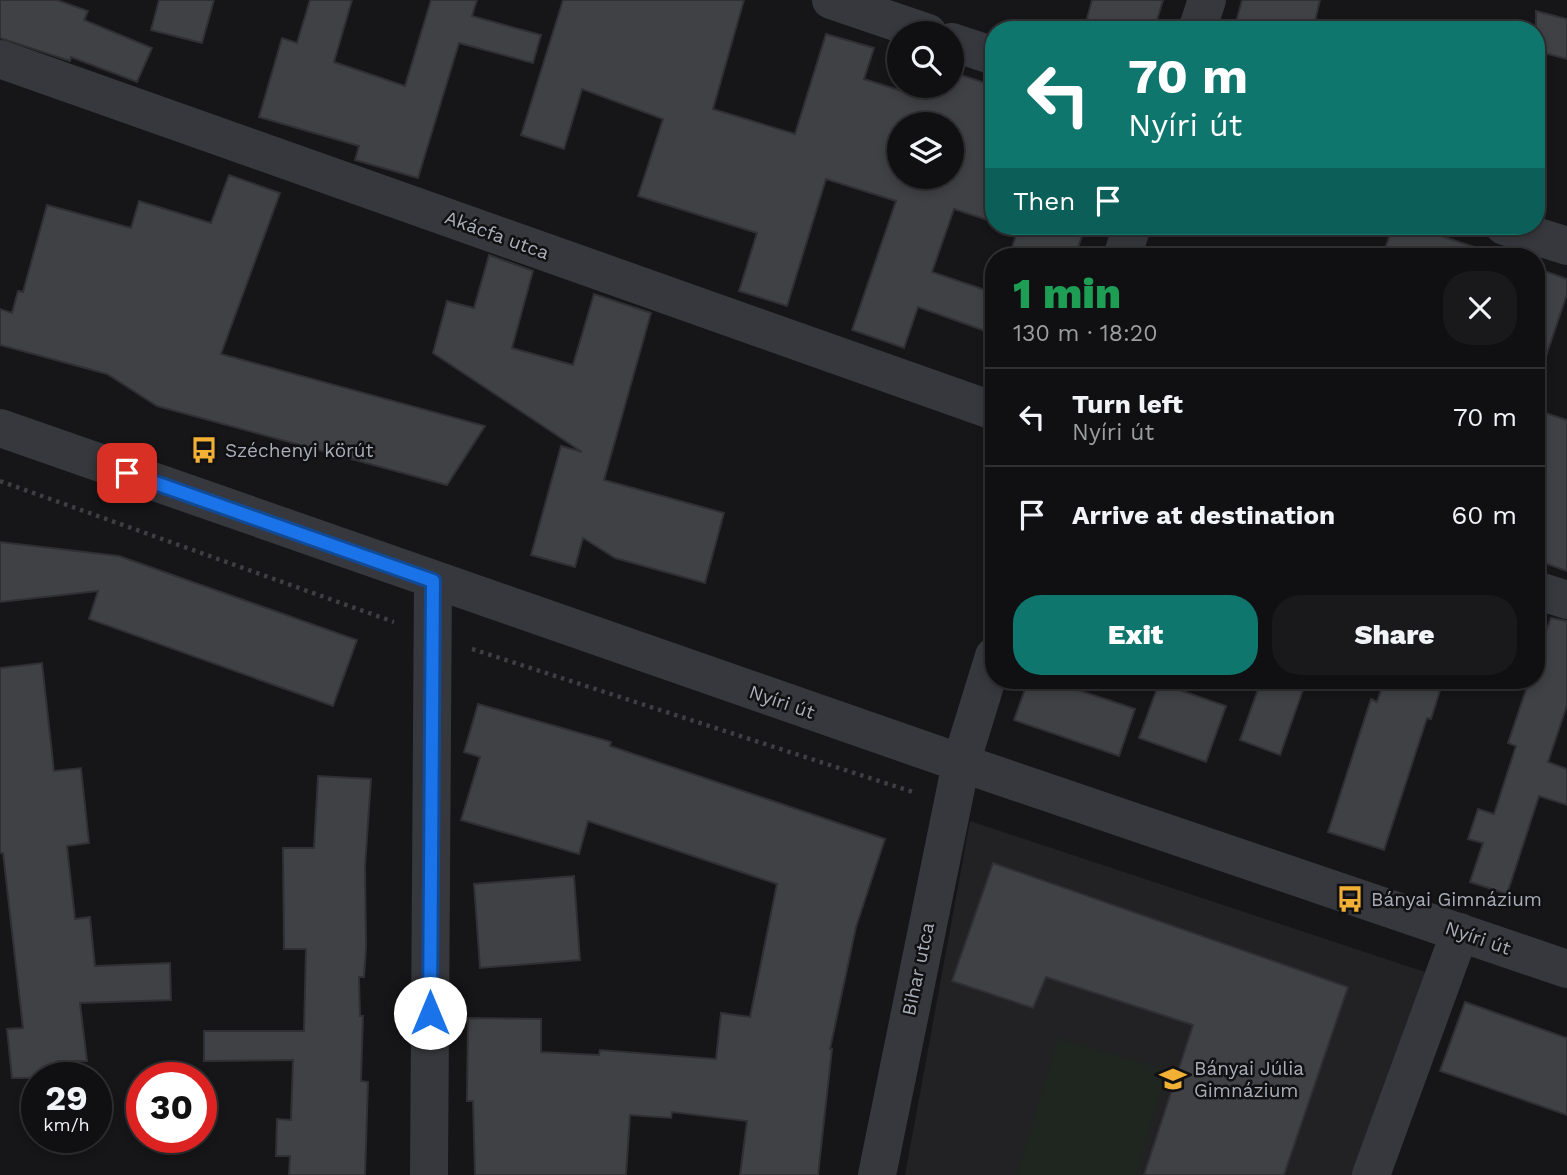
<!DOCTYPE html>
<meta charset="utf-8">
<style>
body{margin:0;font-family:"Work Sans",sans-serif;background:#19191b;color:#f1f3f6;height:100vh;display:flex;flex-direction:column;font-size:26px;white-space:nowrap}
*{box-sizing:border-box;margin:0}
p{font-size:23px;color:#9c9d9f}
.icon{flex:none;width:38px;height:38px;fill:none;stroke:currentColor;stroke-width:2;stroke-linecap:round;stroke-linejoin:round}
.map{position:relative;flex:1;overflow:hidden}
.details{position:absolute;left:985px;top:248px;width:560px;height:441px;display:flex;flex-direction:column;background:#101012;border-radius:28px;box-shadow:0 4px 10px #0003,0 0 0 2px #303032}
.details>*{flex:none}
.hud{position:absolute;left:985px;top:21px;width:560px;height:214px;border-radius:28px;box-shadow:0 4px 10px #0003,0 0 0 2px #303032;background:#0f766e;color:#fff;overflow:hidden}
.tools{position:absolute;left:887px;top:21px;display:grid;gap:14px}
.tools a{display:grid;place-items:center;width:77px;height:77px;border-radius:50%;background:#101012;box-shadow:0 4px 10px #0003,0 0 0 2px #303032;font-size:35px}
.speed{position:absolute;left:21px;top:1062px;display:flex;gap:14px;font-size:35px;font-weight:700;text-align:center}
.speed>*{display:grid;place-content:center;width:91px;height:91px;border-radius:50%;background:#101012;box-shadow:0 4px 10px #0003,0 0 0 2px #303032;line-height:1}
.speed small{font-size:18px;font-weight:400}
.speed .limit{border:10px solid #d22;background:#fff;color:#111}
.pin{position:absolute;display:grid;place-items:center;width:60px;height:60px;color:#fff;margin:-30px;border-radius:14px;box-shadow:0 4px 10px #0006}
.me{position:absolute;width:77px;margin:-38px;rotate:0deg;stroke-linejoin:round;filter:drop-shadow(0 0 5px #0008)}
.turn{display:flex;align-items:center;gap:24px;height:147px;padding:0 28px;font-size:32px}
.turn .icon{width:91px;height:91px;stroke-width:2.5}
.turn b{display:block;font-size:49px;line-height:60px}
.then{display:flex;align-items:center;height:66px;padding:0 28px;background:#0003;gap:14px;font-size:26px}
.round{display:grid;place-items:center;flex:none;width:74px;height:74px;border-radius:28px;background:#19191b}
.head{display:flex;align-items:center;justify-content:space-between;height:119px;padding:0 28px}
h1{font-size:42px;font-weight:800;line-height:52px;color:#1e9e55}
.button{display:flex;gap:14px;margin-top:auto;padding:14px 28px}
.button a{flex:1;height:80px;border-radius:28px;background:#0f766e;color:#fff;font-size:28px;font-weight:800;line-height:80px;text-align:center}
.button a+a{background:#19191b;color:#f1f3f6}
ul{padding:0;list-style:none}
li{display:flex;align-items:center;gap:21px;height:98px;padding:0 28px;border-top:2px solid #303032}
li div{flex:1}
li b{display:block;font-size:26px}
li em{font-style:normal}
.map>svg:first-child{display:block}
.built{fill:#222225}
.green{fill:#1e261f}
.building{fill:#404145;stroke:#303034;stroke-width:2;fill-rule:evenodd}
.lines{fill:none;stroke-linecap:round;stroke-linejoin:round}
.path{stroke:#3d3f44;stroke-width:4.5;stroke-dasharray:3.5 5;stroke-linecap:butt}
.minor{stroke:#37383d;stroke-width:38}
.route-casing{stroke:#114b97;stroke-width:18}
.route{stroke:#1a73e8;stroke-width:12}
.labels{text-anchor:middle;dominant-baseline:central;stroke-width:5;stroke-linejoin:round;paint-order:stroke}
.street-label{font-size:19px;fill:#a8adb8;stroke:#111113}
.poi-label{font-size:19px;fill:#a8adb8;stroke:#111113;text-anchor:start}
</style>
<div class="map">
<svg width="1567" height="1175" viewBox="0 0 1567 1175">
<rect width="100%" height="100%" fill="#161618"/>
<path class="built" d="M 970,821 L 1443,978 L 1390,1175 L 905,1175 Z"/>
<path class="green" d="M 1058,1038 L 1167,1070 L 1136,1175 L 1017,1175 Z"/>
<path class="building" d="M 0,0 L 57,0 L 88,11 L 84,20 L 152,48 L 137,82 L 71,57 L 70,61 L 0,38 Z
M 159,0 L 214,0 L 202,43 L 151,30 Z
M 310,0 L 352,0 L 334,62 L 405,86 L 431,0 L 477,0 L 472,16 L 541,35 L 533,63 L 459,43 L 418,178 L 355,160 L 359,146 L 259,117 L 282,38 L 297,43 Z
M 563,0 L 744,0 L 713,109 L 795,134 L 826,34 L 874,48 L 864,79 L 927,99 L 931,86 L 952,86 L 952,72 L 994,86 L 994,222 L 954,209 L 932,272 L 994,293 L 994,334 L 918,307 L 904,348 L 852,330 L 896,201 L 826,179 L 787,306 L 739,291 L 757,233 L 638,196 L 663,119 L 582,89 L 564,149 L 521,135 ZM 900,124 L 952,124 L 952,177 L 900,177 Z
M 1092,0 L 1163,0 L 1154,30 L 1084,30 Z
M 1242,0 L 1320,0 L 1313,30 L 1234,30 Z
M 1536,11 L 1567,19 L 1567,59 L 1536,51 Z
M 229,175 L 280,193 L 221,354 L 485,426 L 447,485 L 157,406 L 107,374 L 0,345 L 0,309 L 12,313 L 18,291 L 23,292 L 47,205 L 131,228 L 139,201 L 211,223 Z
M 1019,226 L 1085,226 L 1075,257 L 1009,257 Z
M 1393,226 L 1412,226 L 1489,252 L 1488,257 L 1382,257 Z
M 489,255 L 533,271 L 512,348 L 573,365 L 594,294 L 651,313 L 604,480 L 724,513 L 705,583 L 615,558 L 583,538 L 575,567 L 531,555 L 561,446 L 582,452 L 433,353 L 447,301 L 474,308 Z
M 1536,268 L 1567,279 L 1567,294 L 1542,368 L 1536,367 Z
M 1536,410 L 1567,420 L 1567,571 L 1536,560 Z
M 0,542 L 119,556 L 357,640 L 333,706 L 89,619 L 98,591 L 0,602 Z
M 1551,618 L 1567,621 L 1567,705 L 1548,762 L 1567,769 L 1567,805 L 1539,796 L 1507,894 L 1470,882 L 1483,843 L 1468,839 L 1478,809 L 1494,814 L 1516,746 L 1508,743 L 1529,681 L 1536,681 L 1536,659 Z
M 42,663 L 54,771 L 81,768 L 89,843 L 67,846 L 75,919 L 90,917 L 95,966 L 170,963 L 171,1000 L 80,1003 L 87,1061 L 58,1061 L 57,1078 L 12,1078 L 7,1029 L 23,1028 L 3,853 L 0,853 L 0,668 Z
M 1028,681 L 1051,681 L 1135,709 L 1119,756 L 1014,720 Z
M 1261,681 L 1274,681 L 1303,690 L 1280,755 L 1240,740 Z
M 1384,681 L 1443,681 L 1431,719 L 1427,718 L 1384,850 L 1328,832 L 1371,699 L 1377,702 Z
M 1159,683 L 1226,706 L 1206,762 L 1139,738 Z
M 478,704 L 611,742 L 610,746 L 885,839 L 856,927 L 830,1049 L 832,1049 L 818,1175 L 740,1175 L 747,1121 L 672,1112 L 671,1118 L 630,1115 L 626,1175 L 475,1175 L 473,1101 L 467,1101 L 468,1018 L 541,1019 L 541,1052 L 599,1055 L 600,1050 L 716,1059 L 721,1013 L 750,1017 L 777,884 L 588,821 L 579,854 L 461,820 L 480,757 L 464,752 Z
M 318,776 L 371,779 L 365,866 L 366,947 L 364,977 L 359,977 L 360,1016 L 363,1016 L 361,1081 L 368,1082 L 365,1175 L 289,1175 L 290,1156 L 276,1156 L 277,1119 L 291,1120 L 293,1060 L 204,1061 L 204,1031 L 304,1031 L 306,949 L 284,949 L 283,848 L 314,848 Z
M 993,863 L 1348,987 L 1284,1175 L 1144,1175 L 1193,1025 L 1046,977 L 1033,1008 L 952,981 Z
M 574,876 L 580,960 L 480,968 L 474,884 Z
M 1465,1002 L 1567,1038 L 1567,1115 L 1440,1071 Z"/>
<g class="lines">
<path class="path" d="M 0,481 L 394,622
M 472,649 L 916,793"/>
<path class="minor" d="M 831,0 L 928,33
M 1197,30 L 1207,0
M 952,42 L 994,56
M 0,59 L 994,411
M 1504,226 L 1567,246
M 1122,257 L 1132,226
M 0,428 L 961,763 L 1567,969
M 1536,590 L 1567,600
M 429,1175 L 433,581
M 877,1175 L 961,763 L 994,656
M 1371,1175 L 1460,932"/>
</g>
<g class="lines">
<defs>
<path id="route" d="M 127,473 L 433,581 L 430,1013"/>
</defs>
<use href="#route" class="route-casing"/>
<use href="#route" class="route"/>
</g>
<defs>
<symbol id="bus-bare" viewBox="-9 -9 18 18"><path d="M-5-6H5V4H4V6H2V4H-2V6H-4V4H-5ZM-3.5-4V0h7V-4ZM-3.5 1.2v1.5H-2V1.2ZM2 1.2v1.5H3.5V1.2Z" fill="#f2b134" stroke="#111113" stroke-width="2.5" paint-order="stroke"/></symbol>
<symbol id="school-bare" viewBox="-9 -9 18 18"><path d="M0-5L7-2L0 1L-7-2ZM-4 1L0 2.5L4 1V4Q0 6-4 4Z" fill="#f2b134" stroke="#111113" stroke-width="2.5" paint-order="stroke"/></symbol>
</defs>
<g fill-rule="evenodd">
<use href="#bus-bare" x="185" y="431" width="38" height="38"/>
<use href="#bus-bare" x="1331" y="880" width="38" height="38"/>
<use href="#school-bare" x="1154" y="1060" width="38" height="38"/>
</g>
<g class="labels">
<g class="street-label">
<text transform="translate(497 235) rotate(20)">Akácfa utca</text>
<text transform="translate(782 702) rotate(19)">Nyíri út</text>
<text transform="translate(1478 938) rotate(19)">Nyíri út</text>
<text transform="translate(918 969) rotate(-78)">Bihar utca</text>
</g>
<g class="poi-label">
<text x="225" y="450">Széchenyi körút</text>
<text x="1371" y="899">Bányai Gimnázium</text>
<text x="1194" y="1068">Bányai Júlia<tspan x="1194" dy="22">Gimnázium</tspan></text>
</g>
</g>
</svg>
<div class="tools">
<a><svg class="icon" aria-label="search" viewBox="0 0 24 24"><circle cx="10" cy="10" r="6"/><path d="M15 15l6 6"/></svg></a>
<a><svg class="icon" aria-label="layers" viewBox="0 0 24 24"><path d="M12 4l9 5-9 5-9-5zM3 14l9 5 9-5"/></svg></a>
</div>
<div class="speed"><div>29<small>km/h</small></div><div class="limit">30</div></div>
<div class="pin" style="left:127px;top:473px;background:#d93025"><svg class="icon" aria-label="arrive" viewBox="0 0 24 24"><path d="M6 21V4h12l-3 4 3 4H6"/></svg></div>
<svg class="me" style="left:430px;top:1013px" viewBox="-20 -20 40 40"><circle r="19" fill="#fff"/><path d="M0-13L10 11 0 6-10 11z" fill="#1a73e8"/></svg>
<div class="hud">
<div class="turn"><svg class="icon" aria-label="left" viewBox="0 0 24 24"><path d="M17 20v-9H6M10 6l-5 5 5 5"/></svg><div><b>70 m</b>Nyíri út</div></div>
<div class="then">Then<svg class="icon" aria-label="arrive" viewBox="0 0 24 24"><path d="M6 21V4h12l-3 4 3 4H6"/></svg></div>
</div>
<section class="details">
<div class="head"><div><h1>1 min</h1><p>130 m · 18:20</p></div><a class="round"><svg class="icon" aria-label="close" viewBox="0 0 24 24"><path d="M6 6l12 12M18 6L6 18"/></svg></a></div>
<ul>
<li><svg class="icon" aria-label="left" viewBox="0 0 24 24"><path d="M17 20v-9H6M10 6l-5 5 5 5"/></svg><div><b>Turn left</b><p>Nyíri út</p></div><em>70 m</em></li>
<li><svg class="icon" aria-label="arrive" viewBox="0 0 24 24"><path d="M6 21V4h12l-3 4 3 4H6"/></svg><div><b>Arrive at destination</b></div><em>60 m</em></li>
</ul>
<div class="button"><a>Exit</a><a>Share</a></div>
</section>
</div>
